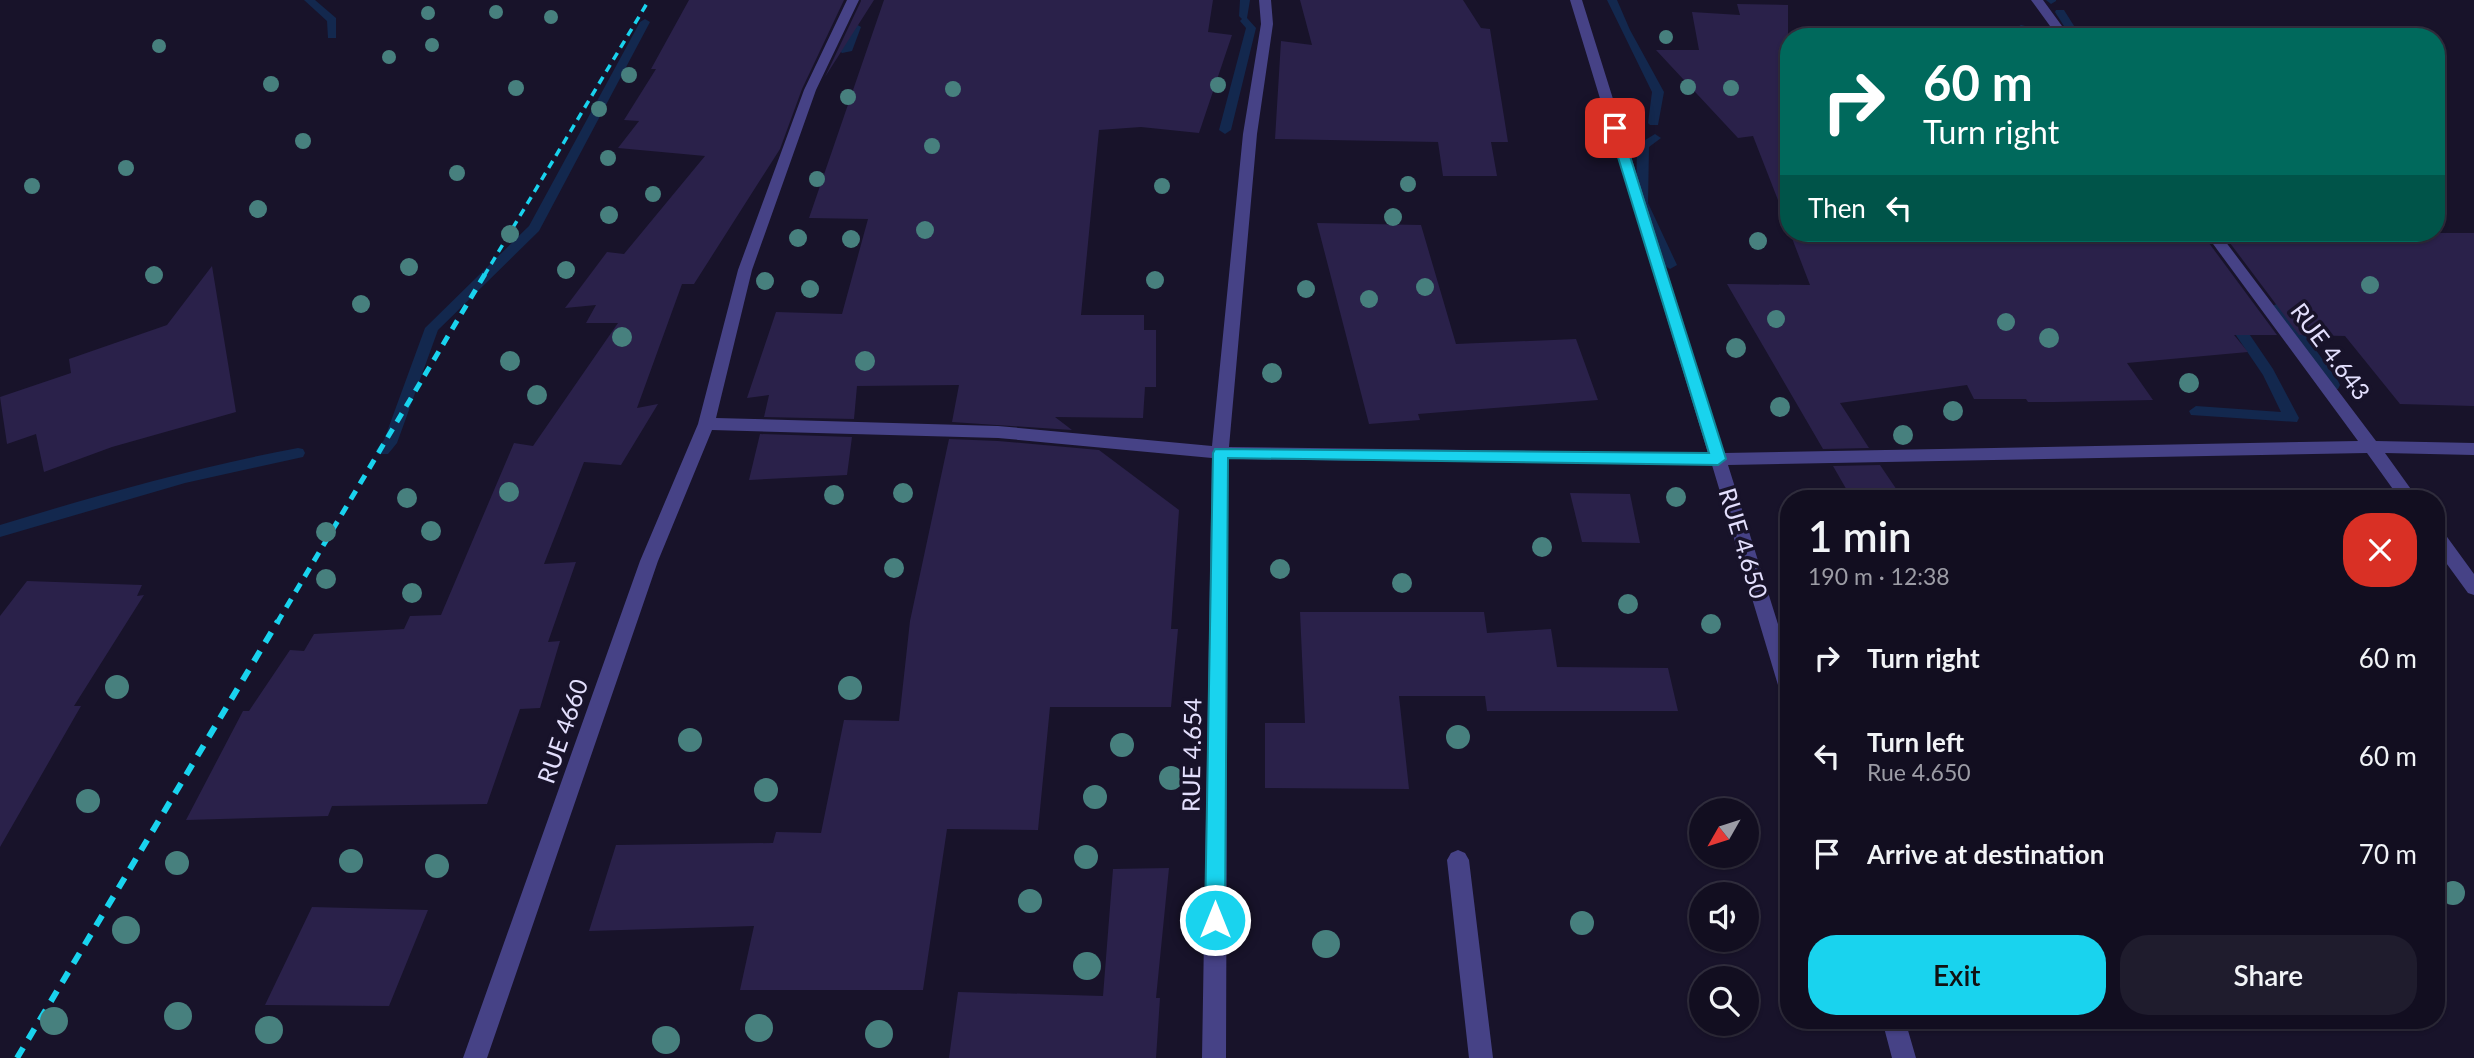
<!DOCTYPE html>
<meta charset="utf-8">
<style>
body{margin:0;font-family:Lato,sans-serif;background:#1f1c2d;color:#f1f3f6;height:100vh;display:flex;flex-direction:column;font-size:26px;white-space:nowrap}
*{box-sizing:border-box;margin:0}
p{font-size:23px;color:#9c9ca5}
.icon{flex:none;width:38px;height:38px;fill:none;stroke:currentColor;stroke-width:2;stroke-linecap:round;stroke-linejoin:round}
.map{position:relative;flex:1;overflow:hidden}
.drawer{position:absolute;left:1780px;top:490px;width:665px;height:539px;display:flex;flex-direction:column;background:#120e20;border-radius:28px;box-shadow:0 2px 5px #0004,0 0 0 2px #312e3e}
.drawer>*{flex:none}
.hud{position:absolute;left:1780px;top:28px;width:665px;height:214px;border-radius:28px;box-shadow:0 2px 5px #0004,0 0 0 2px #312e3e;background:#00695c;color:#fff;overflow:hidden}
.needle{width:46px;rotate:231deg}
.controls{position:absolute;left:1689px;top:798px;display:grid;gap:14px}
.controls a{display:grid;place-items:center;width:70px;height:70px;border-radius:50%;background:#120e20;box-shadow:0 2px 5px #0004,0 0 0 2px #312e3e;font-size:35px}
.pin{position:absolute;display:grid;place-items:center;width:60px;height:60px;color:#fff;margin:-30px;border-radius:14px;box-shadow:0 4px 10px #0006}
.me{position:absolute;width:77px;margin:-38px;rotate:0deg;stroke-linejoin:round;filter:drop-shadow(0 0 5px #0008)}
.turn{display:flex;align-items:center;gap:24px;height:147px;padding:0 28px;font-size:32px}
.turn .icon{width:91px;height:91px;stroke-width:2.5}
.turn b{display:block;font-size:49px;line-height:60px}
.then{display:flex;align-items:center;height:66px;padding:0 28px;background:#0003;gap:14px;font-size:26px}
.round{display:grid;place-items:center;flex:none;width:74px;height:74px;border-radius:28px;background:#1f1c2d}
.summary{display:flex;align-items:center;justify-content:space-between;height:119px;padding:0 28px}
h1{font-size:42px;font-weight:600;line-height:52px}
.primary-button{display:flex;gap:14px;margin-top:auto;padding:14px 28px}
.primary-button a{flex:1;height:80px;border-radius:28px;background:#19d3ee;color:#111;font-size:28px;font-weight:600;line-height:80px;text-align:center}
.primary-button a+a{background:#1f1c2d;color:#f1f3f6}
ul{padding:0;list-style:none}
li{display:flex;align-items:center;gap:21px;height:98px;padding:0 28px}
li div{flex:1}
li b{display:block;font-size:26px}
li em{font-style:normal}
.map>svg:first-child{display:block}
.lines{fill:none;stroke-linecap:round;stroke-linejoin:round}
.stream{fill:#13284e;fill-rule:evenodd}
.building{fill:#2a214a}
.minor{fill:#464286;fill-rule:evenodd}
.rail-far2{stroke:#19d3ee;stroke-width:3.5;stroke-dasharray:8 6;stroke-linecap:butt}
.rail-far1{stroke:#19d3ee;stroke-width:5;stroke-dasharray:10 8;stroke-linecap:butt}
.rail{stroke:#19d3ee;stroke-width:6;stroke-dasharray:12 10;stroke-linecap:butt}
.tree{fill:#47807e}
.route{fill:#19d3ee;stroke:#10899b;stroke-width:2}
.labels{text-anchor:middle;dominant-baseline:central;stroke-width:7;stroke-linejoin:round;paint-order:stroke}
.street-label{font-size:24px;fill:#e3dffd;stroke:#18132a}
</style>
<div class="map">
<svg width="2474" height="1058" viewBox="0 0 2474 1058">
<rect width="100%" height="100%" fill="#18132a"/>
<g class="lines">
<path class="stream" d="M 304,0 L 315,0 L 336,18 L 336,38 L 328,38 L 327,21 Z
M 1240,0 L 1250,0 L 1247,18 L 1256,28 L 1231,130 L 1225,134 L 1219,130 L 1246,28 L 1240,21 L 1242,19 L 1239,16 Z
M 1607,0 L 1617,0 L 1630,30 L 1664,92 L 1658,125 L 1650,125 L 1648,123 L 1652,92 Z
M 2046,0 L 2056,0 L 2056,1 L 2051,4 Z
M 2056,10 L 2064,10 L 2081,37 L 2071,37 L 2055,12 Z
M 645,19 L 650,22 L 539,231 L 438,330 L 397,443 L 388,454 L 378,454 L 376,450 L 384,440 L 425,328 L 529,226 L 640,22 Z
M 856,24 L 861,27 L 852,51 L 842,53 L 840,51 L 851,27 Z
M 2021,25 L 2025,26 L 2032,37 L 2021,37 L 2016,28 Z
M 1655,134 L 1661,138 L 1649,147 L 1648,203 L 1677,265 L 1670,269 L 1663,265 L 1636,203 L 1637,145 Z
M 2278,303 L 2283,304 L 2338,381 L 2340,385 L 2338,389 L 2328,389 L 2271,307 Z
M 2232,314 L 2237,316 L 2273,369 L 2299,418 L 2297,422 L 2191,415 L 2189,411 L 2196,406 L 2281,412 L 2263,375 L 2225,319 Z
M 298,448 L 303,449 L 305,453 L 303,457 L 185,483 L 0,537 L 0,525 C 98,495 197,467 298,448 Z"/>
</g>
<path class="building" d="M 689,0 L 844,0 L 802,89 L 780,149 L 694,284 L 682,284 L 637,408 L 658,404 L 621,465 L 584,462 L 544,564 L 576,562 L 548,642 L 560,641 L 540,708 L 520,709 L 487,804 L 332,806 L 328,816 L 186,820 L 243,711 L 249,711 L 290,650 L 304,651 L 314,634 L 404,629 L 410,616 L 441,615 L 514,443 L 533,446 L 618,323 L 586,323 L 596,305 L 565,308 L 607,252 L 624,254 L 705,156 L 618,148 L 639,121 L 624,120 L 656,69 L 651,69 Z
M 861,0 L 874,0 L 825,77 L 861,1 Z
M 884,0 L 1213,0 L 1208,32 L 1232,35 L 1199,133 L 1141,127 L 1099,130 L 1081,315 L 1144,315 L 1144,330 L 1156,330 L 1156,387 L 1145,387 L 1143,418 L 1055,417 L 1072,430 L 952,422 L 959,385 L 857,386 L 854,419 L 764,417 L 769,395 L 747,398 L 776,312 L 842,314 L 868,219 L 809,218 Z
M 1300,0 L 1463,0 L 1481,28 L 1490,29 L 1508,142 L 1491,142 L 1497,176 L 1443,176 L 1438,142 L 1275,139 L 1281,41 L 1312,45 Z
M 1737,4 L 1788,5 L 1788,218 L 1785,218 L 1753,136 L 1738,138 L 1656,50 L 1699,50 L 1692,12 L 1740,15 Z
M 1317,223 L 1421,225 L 1456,344 L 1576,339 L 1598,400 L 1418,414 L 1420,420 L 1369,424 Z
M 1790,233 L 2203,235 L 2277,335 L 2234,335 L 2248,352 L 2127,363 L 2153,400 L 2055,402 L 2028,402 L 2026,399 L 1974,399 L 1967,385 L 1840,403 L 1869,448 L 1823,449 L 1727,284 L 1810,285 Z
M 2235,233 L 2474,233 L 2474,406 L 2400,404 L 2345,336 L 2299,335 L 2224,235 L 2236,235 Z
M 212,266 L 236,412 L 112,447 L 44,472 L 36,434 L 7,444 L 0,397 L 71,373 L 69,359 L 167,325 Z
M 760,434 L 852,437 L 847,475 L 749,480 Z
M 949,439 L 998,441 L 1099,450 L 1179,510 L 1171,629 L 1178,629 L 1171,707 L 1050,707 L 1038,830 L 947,829 L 923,990 L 740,990 L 754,926 L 589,931 L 616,845 L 773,843 L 776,832 L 821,833 L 844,720 L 899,721 L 910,621 Z
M 1880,465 L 1903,499 L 1852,499 L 1833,466 Z
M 1570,493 L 1630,494 L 1640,543 L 1582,542 Z
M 27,581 L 142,585 L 137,596 L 144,595 L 74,706 L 81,706 L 0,847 L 0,616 Z
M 1300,612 L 1484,612 L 1487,633 L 1551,629 L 1557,667 L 1668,668 L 1678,711 L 1487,711 L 1485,696 L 1399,696 L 1409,789 L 1265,788 L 1265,723 L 1305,723 Z
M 1169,868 L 1156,998 L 1160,998 L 1156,1058 L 949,1058 L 958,992 L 1103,996 L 1113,869 Z
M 312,907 L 428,910 L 389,1006 L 265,1005 Z"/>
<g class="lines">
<path class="minor" d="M 847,0 L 859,0 L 816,90 L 752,270 L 716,418 L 998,426 L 1212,446 L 1243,134 L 1261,24 L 1259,0 L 1271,0 L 1273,24 L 1257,134 L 1229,447 L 1708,453 L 1570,0 L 1582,0 L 1724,453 L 2358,441 L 2205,233 L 2219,233 L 2376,441 L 2474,443 L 2474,455 L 2385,453 L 2418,499 L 2400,499 L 2367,453 L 1728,465 L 1788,656 L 1788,693 L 1781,691 L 1778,685 L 1712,465 L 1228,459 L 1226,1058 L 1202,1058 L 1212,458 L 998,438 L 712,430 L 658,561 L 487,1058 L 463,1058 L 640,561 L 698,424 L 738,270 L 804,90 Z
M 2031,0 L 2043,0 L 2070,37 L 2058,37 Z
M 2436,528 L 2442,530 L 2474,574 L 2474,595 L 2468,593 L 2436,549 Z
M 1458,850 L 1465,853 L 1469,860 L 1493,1058 L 1469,1058 L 1447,860 L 1451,853 Z
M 1882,1020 L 1905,1020 L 1916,1058 L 1892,1058 Z"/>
<path class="rail-far2" d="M 484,276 L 649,0"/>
<path class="rail-far1" d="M 277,623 L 485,274"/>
<path class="rail" d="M 17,1058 L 278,621"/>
</g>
<g class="tree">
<circle cx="496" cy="12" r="7"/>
<circle cx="428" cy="13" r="7"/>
<circle cx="551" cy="17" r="7"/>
<circle cx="1666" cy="37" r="7"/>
<circle cx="432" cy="45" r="7"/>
<circle cx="159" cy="46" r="7"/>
<circle cx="389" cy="57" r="7"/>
<circle cx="629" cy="75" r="8"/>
<circle cx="271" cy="84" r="8"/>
<circle cx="1218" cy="85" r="8"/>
<circle cx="1688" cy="87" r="8"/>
<circle cx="516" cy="88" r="8"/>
<circle cx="1731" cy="88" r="8"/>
<circle cx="953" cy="89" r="8"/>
<circle cx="848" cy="97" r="8"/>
<circle cx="599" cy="109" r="8"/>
<circle cx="303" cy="141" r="8"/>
<circle cx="932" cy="146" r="8"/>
<circle cx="608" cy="158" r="8"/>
<circle cx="126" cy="168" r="8"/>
<circle cx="457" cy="173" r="8"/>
<circle cx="817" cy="179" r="8"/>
<circle cx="1408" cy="184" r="8"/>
<circle cx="32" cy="186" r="8"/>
<circle cx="1162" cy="186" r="8"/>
<circle cx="653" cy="194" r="8"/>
<circle cx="258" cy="209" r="9"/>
<circle cx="609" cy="215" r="9"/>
<circle cx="1393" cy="217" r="9"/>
<circle cx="925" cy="230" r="9"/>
<circle cx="510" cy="234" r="9"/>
<circle cx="798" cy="238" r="9"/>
<circle cx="851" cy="239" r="9"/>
<circle cx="1758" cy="241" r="9"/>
<circle cx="409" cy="267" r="9"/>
<circle cx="566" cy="270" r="9"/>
<circle cx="154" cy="275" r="9"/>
<circle cx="1155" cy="280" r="9"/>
<circle cx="765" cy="281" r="9"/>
<circle cx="2370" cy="285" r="9"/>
<circle cx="1425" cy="287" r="9"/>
<circle cx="810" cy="289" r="9"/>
<circle cx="1306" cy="289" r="9"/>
<circle cx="1369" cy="299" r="9"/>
<circle cx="361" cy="304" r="9"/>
<circle cx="1776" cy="319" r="9"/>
<circle cx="2006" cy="322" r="9"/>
<circle cx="622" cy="337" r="10"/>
<circle cx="2049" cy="338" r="10"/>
<circle cx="1736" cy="348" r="10"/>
<circle cx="510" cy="361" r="10"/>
<circle cx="865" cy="361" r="10"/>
<circle cx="1272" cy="373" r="10"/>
<circle cx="2189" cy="383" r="10"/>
<circle cx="537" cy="395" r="10"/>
<circle cx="1780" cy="407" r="10"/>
<circle cx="1953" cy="411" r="10"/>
<circle cx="1903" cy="435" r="10"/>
<circle cx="509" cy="492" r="10"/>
<circle cx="903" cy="493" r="10"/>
<circle cx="834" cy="495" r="10"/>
<circle cx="1676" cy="497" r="10"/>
<circle cx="407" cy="498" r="10"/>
<circle cx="431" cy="531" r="10"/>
<circle cx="326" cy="532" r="10"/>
<circle cx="1542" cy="547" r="10"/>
<circle cx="894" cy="568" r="10"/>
<circle cx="1280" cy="569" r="10"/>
<circle cx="326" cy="579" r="10"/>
<circle cx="1402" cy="583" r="10"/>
<circle cx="412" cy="593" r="10"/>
<circle cx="1628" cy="604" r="10"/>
<circle cx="1711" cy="624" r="10"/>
<circle cx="117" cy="687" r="12"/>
<circle cx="850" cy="688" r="12"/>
<circle cx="1458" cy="737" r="12"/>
<circle cx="690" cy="740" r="12"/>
<circle cx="1122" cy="745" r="12"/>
<circle cx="1171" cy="778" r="12"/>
<circle cx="766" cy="790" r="12"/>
<circle cx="1095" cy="797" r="12"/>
<circle cx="88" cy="801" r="12"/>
<circle cx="1086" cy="857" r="12"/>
<circle cx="351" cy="861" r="12"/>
<circle cx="177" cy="863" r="12"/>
<circle cx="437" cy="866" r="12"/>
<circle cx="2453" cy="893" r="12"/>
<circle cx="1030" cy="901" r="12"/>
<circle cx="1582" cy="923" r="12"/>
<circle cx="126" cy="930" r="14"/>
<circle cx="1326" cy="944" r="14"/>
<circle cx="1087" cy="966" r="14"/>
<circle cx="178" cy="1016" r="14"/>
<circle cx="54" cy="1021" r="14"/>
<circle cx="759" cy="1028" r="14"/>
<circle cx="269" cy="1030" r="14"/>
<circle cx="879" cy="1034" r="14"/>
<circle cx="666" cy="1040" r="14"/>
</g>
<path class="route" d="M 1615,124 L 1621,128 L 1726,459 L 1718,465 L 1228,458 L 1225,920 L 1222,927 L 1215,930 L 1208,927 L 1205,920 L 1213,453 L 1215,449 L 1709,453 L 1609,128 Z"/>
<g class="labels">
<g class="street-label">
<text transform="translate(2331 351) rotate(53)">RUE 4.643</text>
<text transform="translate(1744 543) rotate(73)">RUE 4.650</text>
<text transform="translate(562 731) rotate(-71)">RUE 4660</text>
<text transform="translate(1191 755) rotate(-89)">RUE 4.654</text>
</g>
</g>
</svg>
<div class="controls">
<a><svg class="needle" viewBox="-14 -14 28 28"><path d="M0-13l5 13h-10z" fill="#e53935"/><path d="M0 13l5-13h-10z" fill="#9c9ca5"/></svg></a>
<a><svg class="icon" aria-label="sound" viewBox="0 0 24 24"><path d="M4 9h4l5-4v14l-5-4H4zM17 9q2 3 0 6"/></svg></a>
<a><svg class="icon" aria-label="search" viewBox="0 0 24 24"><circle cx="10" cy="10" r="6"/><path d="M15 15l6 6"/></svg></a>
</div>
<div class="pin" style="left:1615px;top:128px;background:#d93025"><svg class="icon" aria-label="arrive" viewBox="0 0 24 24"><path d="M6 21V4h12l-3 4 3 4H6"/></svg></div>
<svg class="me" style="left:1215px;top:920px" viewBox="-20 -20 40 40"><circle r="17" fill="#19d3ee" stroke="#fff" stroke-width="3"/><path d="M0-11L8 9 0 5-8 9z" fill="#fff"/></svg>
<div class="hud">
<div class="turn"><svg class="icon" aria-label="right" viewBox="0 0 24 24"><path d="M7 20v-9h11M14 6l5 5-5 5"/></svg><div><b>60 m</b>Turn right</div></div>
<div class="then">Then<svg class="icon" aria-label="left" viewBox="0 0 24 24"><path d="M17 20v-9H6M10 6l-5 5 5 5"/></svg></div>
</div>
<section class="drawer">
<div class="summary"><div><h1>1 min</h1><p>190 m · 12:38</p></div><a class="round" style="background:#d93025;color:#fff"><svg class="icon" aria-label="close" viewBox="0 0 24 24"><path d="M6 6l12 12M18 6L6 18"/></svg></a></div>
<ul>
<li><svg class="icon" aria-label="right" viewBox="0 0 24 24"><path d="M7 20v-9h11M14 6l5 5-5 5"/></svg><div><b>Turn right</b></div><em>60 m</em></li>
<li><svg class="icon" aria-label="left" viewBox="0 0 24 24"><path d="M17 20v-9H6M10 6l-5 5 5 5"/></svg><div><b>Turn left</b><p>Rue 4.650</p></div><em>60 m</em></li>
<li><svg class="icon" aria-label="arrive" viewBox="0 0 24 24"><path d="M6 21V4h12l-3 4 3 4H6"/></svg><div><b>Arrive at destination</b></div><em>70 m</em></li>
</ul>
<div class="primary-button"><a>Exit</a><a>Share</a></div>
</section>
</div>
